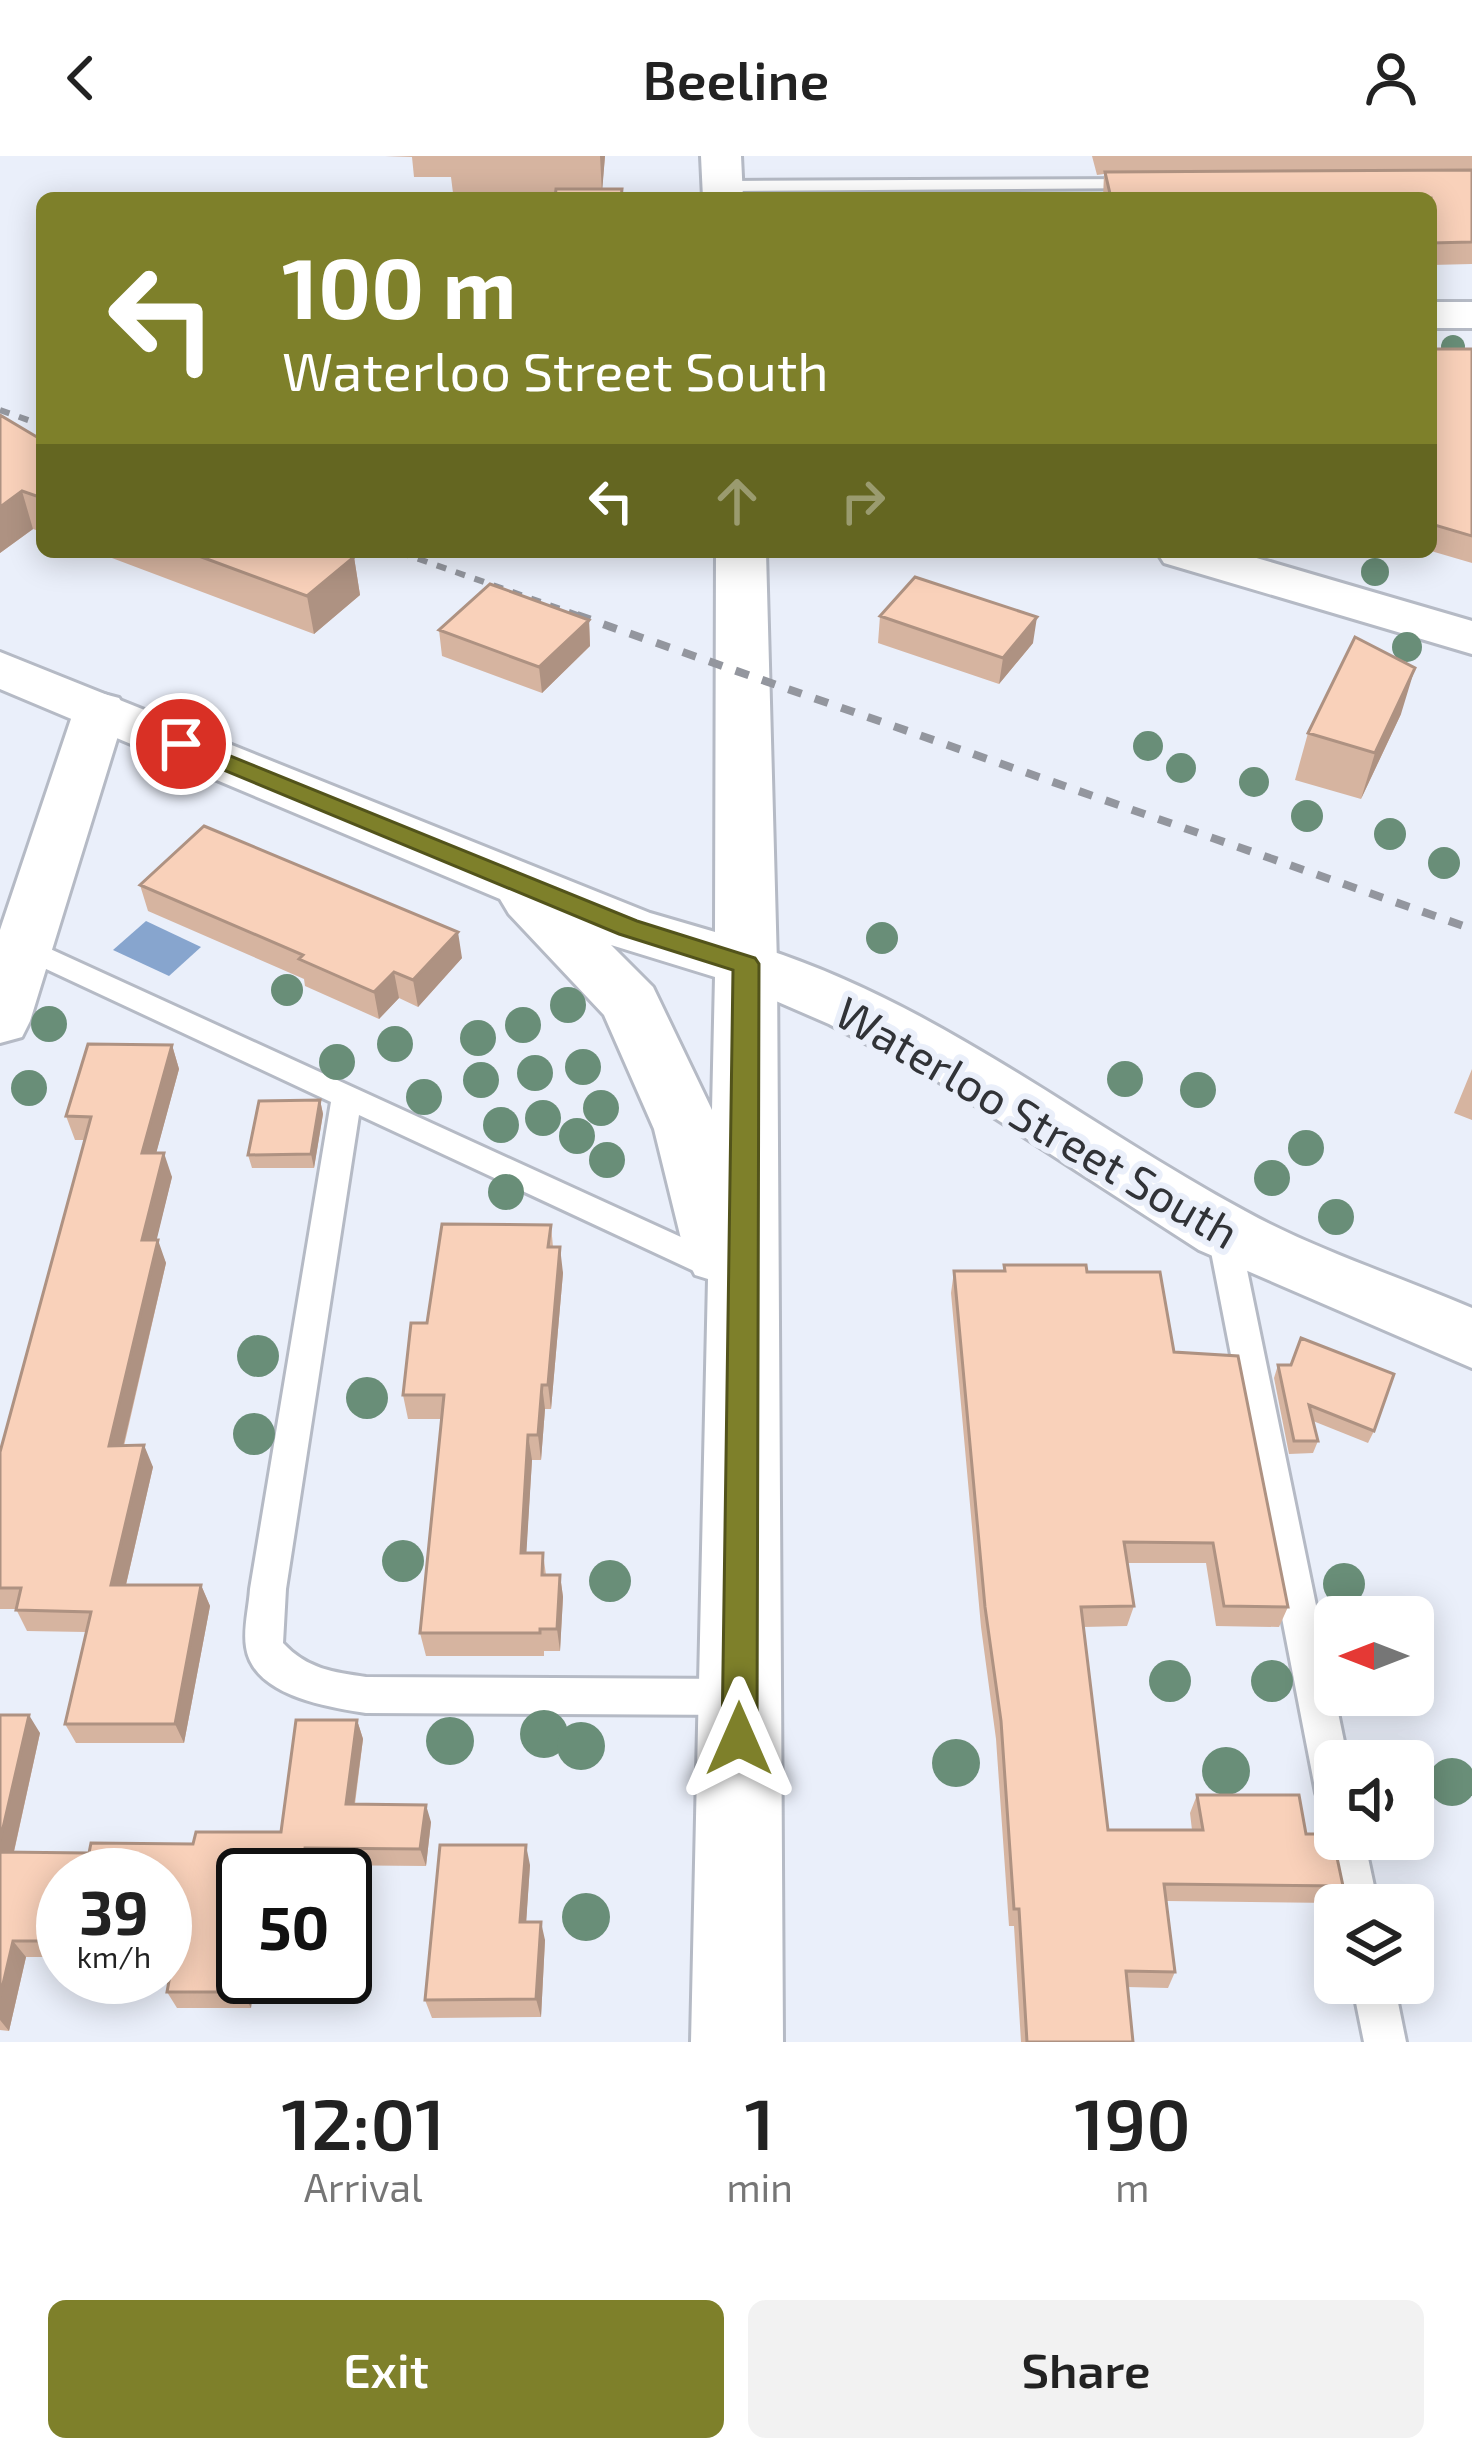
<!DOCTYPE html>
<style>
body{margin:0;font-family:"Exo 2",sans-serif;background:#f2f2f2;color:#222;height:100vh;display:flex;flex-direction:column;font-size:45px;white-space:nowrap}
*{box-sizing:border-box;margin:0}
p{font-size:39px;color:#767676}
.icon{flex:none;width:66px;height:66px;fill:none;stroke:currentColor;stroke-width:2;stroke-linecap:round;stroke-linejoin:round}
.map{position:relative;height:1886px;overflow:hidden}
.drawer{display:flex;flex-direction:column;background:#fff;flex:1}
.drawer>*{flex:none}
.banner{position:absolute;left:36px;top:36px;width:1401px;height:366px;border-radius:18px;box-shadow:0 6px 30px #0003;background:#7e802a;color:#fff;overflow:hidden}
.needle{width:78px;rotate:270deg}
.controls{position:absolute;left:1314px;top:1440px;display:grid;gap:24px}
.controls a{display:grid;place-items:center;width:120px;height:120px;border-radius:18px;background:#fff;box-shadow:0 6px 30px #0003;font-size:60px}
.speed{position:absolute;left:36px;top:1692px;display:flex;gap:24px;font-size:60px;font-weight:700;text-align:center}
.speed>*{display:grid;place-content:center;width:156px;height:156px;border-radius:50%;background:#fff;box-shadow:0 6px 30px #0003;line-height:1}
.speed small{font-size:30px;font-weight:400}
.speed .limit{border:6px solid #111;border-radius:18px;background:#fff;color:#111}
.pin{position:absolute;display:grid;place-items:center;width:102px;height:102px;color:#fff;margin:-51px;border:6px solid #fff;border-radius:50%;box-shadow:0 3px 12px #0007}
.me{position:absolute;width:132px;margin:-66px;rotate:0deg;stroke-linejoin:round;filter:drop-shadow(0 0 9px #0008)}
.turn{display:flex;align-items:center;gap:42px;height:252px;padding:0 48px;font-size:54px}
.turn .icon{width:156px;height:156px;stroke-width:2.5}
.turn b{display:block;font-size:84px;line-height:102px}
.lanes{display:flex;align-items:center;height:114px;padding:0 48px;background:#0003;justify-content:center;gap:60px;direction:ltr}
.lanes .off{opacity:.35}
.eta{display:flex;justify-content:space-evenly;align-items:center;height:204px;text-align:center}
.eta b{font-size:72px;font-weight:600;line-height:84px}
.action{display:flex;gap:24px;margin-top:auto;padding:24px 48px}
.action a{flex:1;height:138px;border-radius:18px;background:#7e802a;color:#fff;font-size:48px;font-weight:600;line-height:138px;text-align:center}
.action a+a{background:#f2f2f2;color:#222}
header{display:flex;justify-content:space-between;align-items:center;height:156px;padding:0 48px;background:#fff;font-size:54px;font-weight:600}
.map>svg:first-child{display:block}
.water{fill:#87a5ce}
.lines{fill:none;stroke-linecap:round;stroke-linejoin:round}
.service-casing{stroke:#b5bac5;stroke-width:6}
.minor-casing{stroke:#b5bac5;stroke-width:6}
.secondary-casing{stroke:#b5bac5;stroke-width:6}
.service{fill:#fff;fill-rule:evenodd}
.minor{fill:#fff;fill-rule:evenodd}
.secondary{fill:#fff;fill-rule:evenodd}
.rail-far1{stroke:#93969e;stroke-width:6;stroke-dasharray:10 10;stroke-linecap:butt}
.rail{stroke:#93969e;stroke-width:8;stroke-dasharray:14 14;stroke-linecap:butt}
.tree{fill:#698e78}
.wall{fill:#d6b4a0}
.shaded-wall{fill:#ae9282}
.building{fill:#f9d1ba;stroke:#ae9282;stroke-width:3}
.route{fill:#7e802a;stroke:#52531b;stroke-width:3}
.labels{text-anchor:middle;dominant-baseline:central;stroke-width:12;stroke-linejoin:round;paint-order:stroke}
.street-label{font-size:45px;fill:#313337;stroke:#eaeffa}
</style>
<header><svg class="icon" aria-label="back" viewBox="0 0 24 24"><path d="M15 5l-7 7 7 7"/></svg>Beeline<svg class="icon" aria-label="person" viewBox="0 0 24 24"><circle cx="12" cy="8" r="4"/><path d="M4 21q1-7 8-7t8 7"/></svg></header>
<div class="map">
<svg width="1472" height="1886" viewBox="0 0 1472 1886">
<rect width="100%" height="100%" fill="#eaeffa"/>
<path class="water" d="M 146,765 L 201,791 L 169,820 L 113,794 Z"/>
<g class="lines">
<defs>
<path id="service" d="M 1141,23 L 1150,28 L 1147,32 L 733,35 L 724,30 L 733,25 Z
M 24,781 L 729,1103 L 734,1112 L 729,1121 L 718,1125 L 707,1121 L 359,959 L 286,1433 L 283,1487 C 307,1513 333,1516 366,1521 L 740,1523 L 753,1528 L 759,1541 L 753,1554 L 740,1559 L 366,1557 C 328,1551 253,1540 246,1491 C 243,1473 249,1451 250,1433 L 331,946 L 14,798 L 10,791 L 14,784 Z
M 1223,1062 L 1234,1066 L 1239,1075 L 1348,1605 L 1335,1605 L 1335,1656 L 1321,1650 L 1316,1637 L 1207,1075 L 1212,1066 Z
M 1335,1667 L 1335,1683 L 1364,1683 L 1378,1749 L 1338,1749 L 1324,1683 Z
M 1352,1827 L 1394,1827 L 1406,1886 L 1364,1886 Z"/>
<path id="minor" d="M 1431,146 L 1472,146 L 1472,172 L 1431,172 Z
M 100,537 L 119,542 L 126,554 L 30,865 L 22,881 L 0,887 L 0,774 L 74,554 L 81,542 Z
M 746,787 C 930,841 1078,965 1245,1055 C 1316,1094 1397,1120 1472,1152 L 1472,1212 L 1199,1094 L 936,924 L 829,868 L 725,823 L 716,808 L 725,793 Z"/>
<path id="secondary" d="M 701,0 L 741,0 L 743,42 L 703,42 Z
M 716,396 L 766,396 L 777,808 L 783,1886 L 691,1886 L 708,1123 L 695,1119 L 685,1099 L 654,973 L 604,859 L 509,758 L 500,743 L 0,533 L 0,496 L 650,757 L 715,776 ZM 611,789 L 715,821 L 712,954 L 653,831 Z
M 1157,396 L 1236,396 L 1472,465 L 1472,498 L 1164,407 Z"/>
</defs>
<use href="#service" class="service-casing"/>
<use href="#minor" class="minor-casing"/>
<use href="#secondary" class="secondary-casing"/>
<use href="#service" class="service"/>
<use href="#minor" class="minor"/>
<use href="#secondary" class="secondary"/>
<path class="rail-far1" d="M 0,254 L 42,269
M 399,396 L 586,462"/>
<path class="rail" d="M 577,459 L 1472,773"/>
</g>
<g class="tree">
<circle cx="1453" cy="191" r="12"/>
<circle cx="1375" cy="416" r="14"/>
<circle cx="1407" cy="491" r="15"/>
<circle cx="1148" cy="590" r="15"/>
<circle cx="1181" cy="612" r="15"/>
<circle cx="1254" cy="626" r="15"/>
<circle cx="1307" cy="660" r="16"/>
<circle cx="1390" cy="678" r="16"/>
<circle cx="1444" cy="707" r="16"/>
<circle cx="882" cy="782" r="16"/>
<circle cx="287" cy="834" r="16"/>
<circle cx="568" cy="849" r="18"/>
<circle cx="49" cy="868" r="18"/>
<circle cx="523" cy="869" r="18"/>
<circle cx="478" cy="882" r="18"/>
<circle cx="395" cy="888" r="18"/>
<circle cx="337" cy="906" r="18"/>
<circle cx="583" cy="911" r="18"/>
<circle cx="535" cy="917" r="18"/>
<circle cx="1125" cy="923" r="18"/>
<circle cx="481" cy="924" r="18"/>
<circle cx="29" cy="932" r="18"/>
<circle cx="1198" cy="934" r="18"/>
<circle cx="424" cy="941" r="18"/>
<circle cx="601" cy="952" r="18"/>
<circle cx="543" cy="962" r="18"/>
<circle cx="501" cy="969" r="18"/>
<circle cx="577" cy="980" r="18"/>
<circle cx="1306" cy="992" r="18"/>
<circle cx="607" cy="1004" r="18"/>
<circle cx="1272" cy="1022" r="18"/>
<circle cx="506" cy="1036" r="18"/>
<circle cx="1336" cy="1061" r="18"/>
<circle cx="258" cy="1200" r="21"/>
<circle cx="367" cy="1242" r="21"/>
<circle cx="254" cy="1278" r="21"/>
<circle cx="403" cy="1405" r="21"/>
<circle cx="610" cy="1425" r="21"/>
<circle cx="1344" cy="1428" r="21"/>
<circle cx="1170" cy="1525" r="21"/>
<circle cx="1272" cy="1525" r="21"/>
<circle cx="544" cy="1578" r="24"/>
<circle cx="450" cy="1585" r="24"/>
<circle cx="581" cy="1590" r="24"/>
<circle cx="956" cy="1607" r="24"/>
<circle cx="1226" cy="1615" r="24"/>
<circle cx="1452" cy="1626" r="24"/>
<circle cx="586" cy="1761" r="24"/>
</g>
<path class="wall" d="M 385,0 L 605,0 L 602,33 L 555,37 L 453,37 L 451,21 L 414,21 L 412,1 Z
M 1092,0 L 1472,0 L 1472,108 L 1431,109 L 1431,42 L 1103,42 L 1104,18 L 1097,19 Z
M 1431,193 L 1472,193 L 1472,407 L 1431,395 Z
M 0,259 L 42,284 L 42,376 L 33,373 L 0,397 Z
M 96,396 L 339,396 L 354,401 L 360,439 L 314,478 Z
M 880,460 L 1033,487 L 999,528 L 878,487 Z
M 589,464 L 590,490 L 542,537 L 442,500 L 439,474 Z
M 1401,558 L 1361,643 L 1295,624 L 1308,577 Z
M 140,729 L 462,802 L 418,851 L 399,842 L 379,863 L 305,830 L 304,823 L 148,755 Z
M 172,889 L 179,913 L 156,997 L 172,1021 L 156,1084 L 166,1107 L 124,1290 L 153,1311 L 126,1429 L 201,1429 L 210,1450 L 184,1587 L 76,1587 L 65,1568 L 86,1476 L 27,1475 L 16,1453 L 0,1453 L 0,1296 L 85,984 L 75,984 L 66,960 Z
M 1472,913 L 1472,964 L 1454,957 Z
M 320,944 L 323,958 L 314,1012 L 252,1012 L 248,999 Z
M 551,1069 L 553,1091 L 563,1117 L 551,1253 L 545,1253 L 541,1304 L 532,1304 L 526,1397 L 543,1397 L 546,1419 L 560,1419 L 563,1441 L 560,1495 L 544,1495 L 544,1500 L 426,1500 L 420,1477 L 442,1263 L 408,1263 L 403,1239 L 427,1167 Z
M 1004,1109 L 1087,1116 L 1174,1196 L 1288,1451 L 1279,1471 L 1216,1470 L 1206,1407 L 1127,1407 L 1134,1450 L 1127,1470 L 1083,1471 L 1108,1674 L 1192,1674 L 1190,1657 L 1197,1639 L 1306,1678 L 1343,1730 L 1333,1747 L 1166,1745 L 1175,1816 L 1168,1832 L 1127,1831 L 1133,1886 L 1021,1886 L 1014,1770 L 1009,1770 L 996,1583 L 981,1471 L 951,1137 L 954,1115 L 1003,1115 Z
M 1278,1209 L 1374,1275 L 1368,1287 L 1313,1265 L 1318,1285 L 1313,1297 L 1289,1298 L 1274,1222 Z
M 0,1559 L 40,1577 L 14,1696 L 89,1697 L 193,1688 L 281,1676 L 357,1564 L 363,1583 L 355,1648 L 431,1666 L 426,1710 L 312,1709 L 243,1821 L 297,1821 L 295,1834 L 253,1834 L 251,1852 L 177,1852 L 167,1836 L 173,1802 L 165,1802 L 165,1719 L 63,1719 L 63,1801 L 26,1801 L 9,1875 L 0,1874 Z
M 530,1709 L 526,1766 L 545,1784 L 541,1861 L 432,1862 L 425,1844 Z"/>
<path class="shaded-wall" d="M 600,0 L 605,0 L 602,37 Z
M 22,335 L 33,373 L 0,397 L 0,351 Z
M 354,401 L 360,439 L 314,478 L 307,440 Z
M 1037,461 L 1033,487 L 999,528 L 1003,502 Z
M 589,464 L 590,490 L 542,537 L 539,511 Z
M 1415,512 L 1401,558 L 1361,643 L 1375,597 Z
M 458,776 L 462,802 L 418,851 L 413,824 Z
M 394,816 L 399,842 L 379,863 L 374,836 Z
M 172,889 L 179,913 L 150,1020 L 142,997 Z
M 320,944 L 323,958 L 314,1012 L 311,998 Z
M 164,997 L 172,1021 L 151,1107 L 142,1084 Z
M 158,1084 L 166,1107 L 118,1312 L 109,1290 Z
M 560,1091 L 563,1117 L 551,1253 L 548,1229 Z
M 542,1229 L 545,1253 L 541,1304 L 538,1279 Z
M 528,1279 L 532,1304 L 525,1420 L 521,1397 Z
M 144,1289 L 153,1311 L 121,1450 L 111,1429 Z
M 560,1419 L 563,1441 L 560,1495 L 557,1473 Z
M 201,1429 L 210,1450 L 184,1587 L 175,1568 Z
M 29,1559 L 40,1577 L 10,1713 L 0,1699 L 0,1685 Z
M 357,1564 L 363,1583 L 352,1665 L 346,1648 Z
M 426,1649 L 431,1666 L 426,1710 L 420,1693 Z
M 526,1689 L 530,1709 L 525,1784 L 520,1766 Z
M 305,1692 L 312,1709 L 311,1719 L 301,1719 Z
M 541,1766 L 545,1784 L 541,1861 L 536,1843 Z
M 13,1785 L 26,1801 L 9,1875 L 0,1864 L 0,1841 Z
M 244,1821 L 253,1834 L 251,1852 L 242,1836 Z
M 288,1821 L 297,1821 L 295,1834 Z"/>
<path class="building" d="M 1472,14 L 1472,86 L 1431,87 L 1431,42 L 1111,42 L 1105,16 Z
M 556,33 L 622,33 L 621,42 L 555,42 Z
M 1431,193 L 1472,193 L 1472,380 L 1431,368 Z
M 0,259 L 42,284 L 42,342 L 22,335 L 0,351 Z
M 188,396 L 339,396 L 354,401 L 307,440 Z
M 915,421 L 1037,461 L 1003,502 L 880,460 Z
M 490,428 L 589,464 L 539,511 L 439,474 Z
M 1355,481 L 1415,512 L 1375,597 L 1308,577 Z
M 204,670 L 458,776 L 413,824 L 394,816 L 374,836 L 299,803 L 303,799 L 140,729 Z
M 88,888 L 172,889 L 142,997 L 164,997 L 142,1084 L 158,1084 L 109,1290 L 144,1289 L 111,1429 L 201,1429 L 175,1568 L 65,1568 L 91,1456 L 16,1454 L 21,1432 L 0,1432 L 0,1296 L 91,961 L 66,960 Z
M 320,944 L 311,998 L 248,999 L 259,945 Z
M 442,1068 L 551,1069 L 548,1091 L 560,1091 L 548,1229 L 542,1229 L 538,1279 L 528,1279 L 521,1397 L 543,1397 L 542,1419 L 560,1419 L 557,1473 L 540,1473 L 540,1477 L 420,1477 L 444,1239 L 403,1239 L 411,1167 L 427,1167 Z
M 1004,1109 L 1086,1109 L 1087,1116 L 1160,1116 L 1174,1196 L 1238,1200 L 1288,1451 L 1224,1450 L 1213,1387 L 1124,1386 L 1134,1450 L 1081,1451 L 1108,1674 L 1203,1674 L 1197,1639 L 1299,1639 L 1306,1678 L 1332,1678 L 1343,1730 L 1164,1728 L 1175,1816 L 1126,1815 L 1133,1886 L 1027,1886 L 1019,1753 L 1014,1753 L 1001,1565 L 985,1451 L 954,1115 L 1005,1115 Z
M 1301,1182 L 1394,1218 L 1374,1275 L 1309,1249 L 1318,1285 L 1294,1285 L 1278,1209 L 1291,1209 Z
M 0,1559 L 29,1559 L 0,1685 Z
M 296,1564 L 357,1564 L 346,1648 L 426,1649 L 420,1693 L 305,1692 L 301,1719 L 243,1719 L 244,1821 L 242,1836 L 167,1836 L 176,1786 L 165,1786 L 165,1719 L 63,1719 L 63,1785 L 13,1785 L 0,1841 L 0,1696 L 89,1697 L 91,1687 L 193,1688 L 196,1676 L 281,1676 Z
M 440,1689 L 526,1689 L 520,1766 L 541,1766 L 536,1843 L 425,1844 Z"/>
<path class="route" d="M 181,580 L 637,765 L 755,802 L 759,808 L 757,1583 L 751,1595 L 739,1600 L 727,1595 L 722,1583 L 733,814 L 619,778 L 173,593 L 169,588 Z"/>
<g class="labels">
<g class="street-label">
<text transform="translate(1038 965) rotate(30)">Waterloo Street South</text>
</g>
</g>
</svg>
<div class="controls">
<a><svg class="needle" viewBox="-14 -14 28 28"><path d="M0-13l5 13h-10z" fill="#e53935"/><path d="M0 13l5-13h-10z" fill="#767676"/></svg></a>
<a><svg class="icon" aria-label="sound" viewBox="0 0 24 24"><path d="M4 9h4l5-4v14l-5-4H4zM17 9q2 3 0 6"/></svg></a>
<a><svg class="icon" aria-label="layers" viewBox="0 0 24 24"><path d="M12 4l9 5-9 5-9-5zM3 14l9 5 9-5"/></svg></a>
</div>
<div class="speed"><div>39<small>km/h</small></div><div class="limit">50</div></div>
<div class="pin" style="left:181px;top:588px;background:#d93025"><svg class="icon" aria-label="arrive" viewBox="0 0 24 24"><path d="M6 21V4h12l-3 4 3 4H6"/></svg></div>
<svg class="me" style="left:739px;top:1583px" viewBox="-20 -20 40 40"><path d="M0-17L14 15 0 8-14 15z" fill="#7e802a" stroke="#fff" stroke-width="4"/></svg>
<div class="banner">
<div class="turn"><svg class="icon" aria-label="left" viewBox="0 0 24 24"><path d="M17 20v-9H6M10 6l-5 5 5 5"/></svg><div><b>100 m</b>Waterloo Street South</div></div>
<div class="lanes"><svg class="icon" aria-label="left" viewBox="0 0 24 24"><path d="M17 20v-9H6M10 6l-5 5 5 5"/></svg><svg class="icon off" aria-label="ahead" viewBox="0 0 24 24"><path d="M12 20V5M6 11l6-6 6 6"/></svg><svg class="icon off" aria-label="right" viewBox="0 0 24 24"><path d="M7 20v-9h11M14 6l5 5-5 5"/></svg></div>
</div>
</div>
<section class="drawer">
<div class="eta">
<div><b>12:01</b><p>Arrival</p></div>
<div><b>1</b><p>min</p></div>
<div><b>190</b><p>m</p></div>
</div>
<div class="action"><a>Exit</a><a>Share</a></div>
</section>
